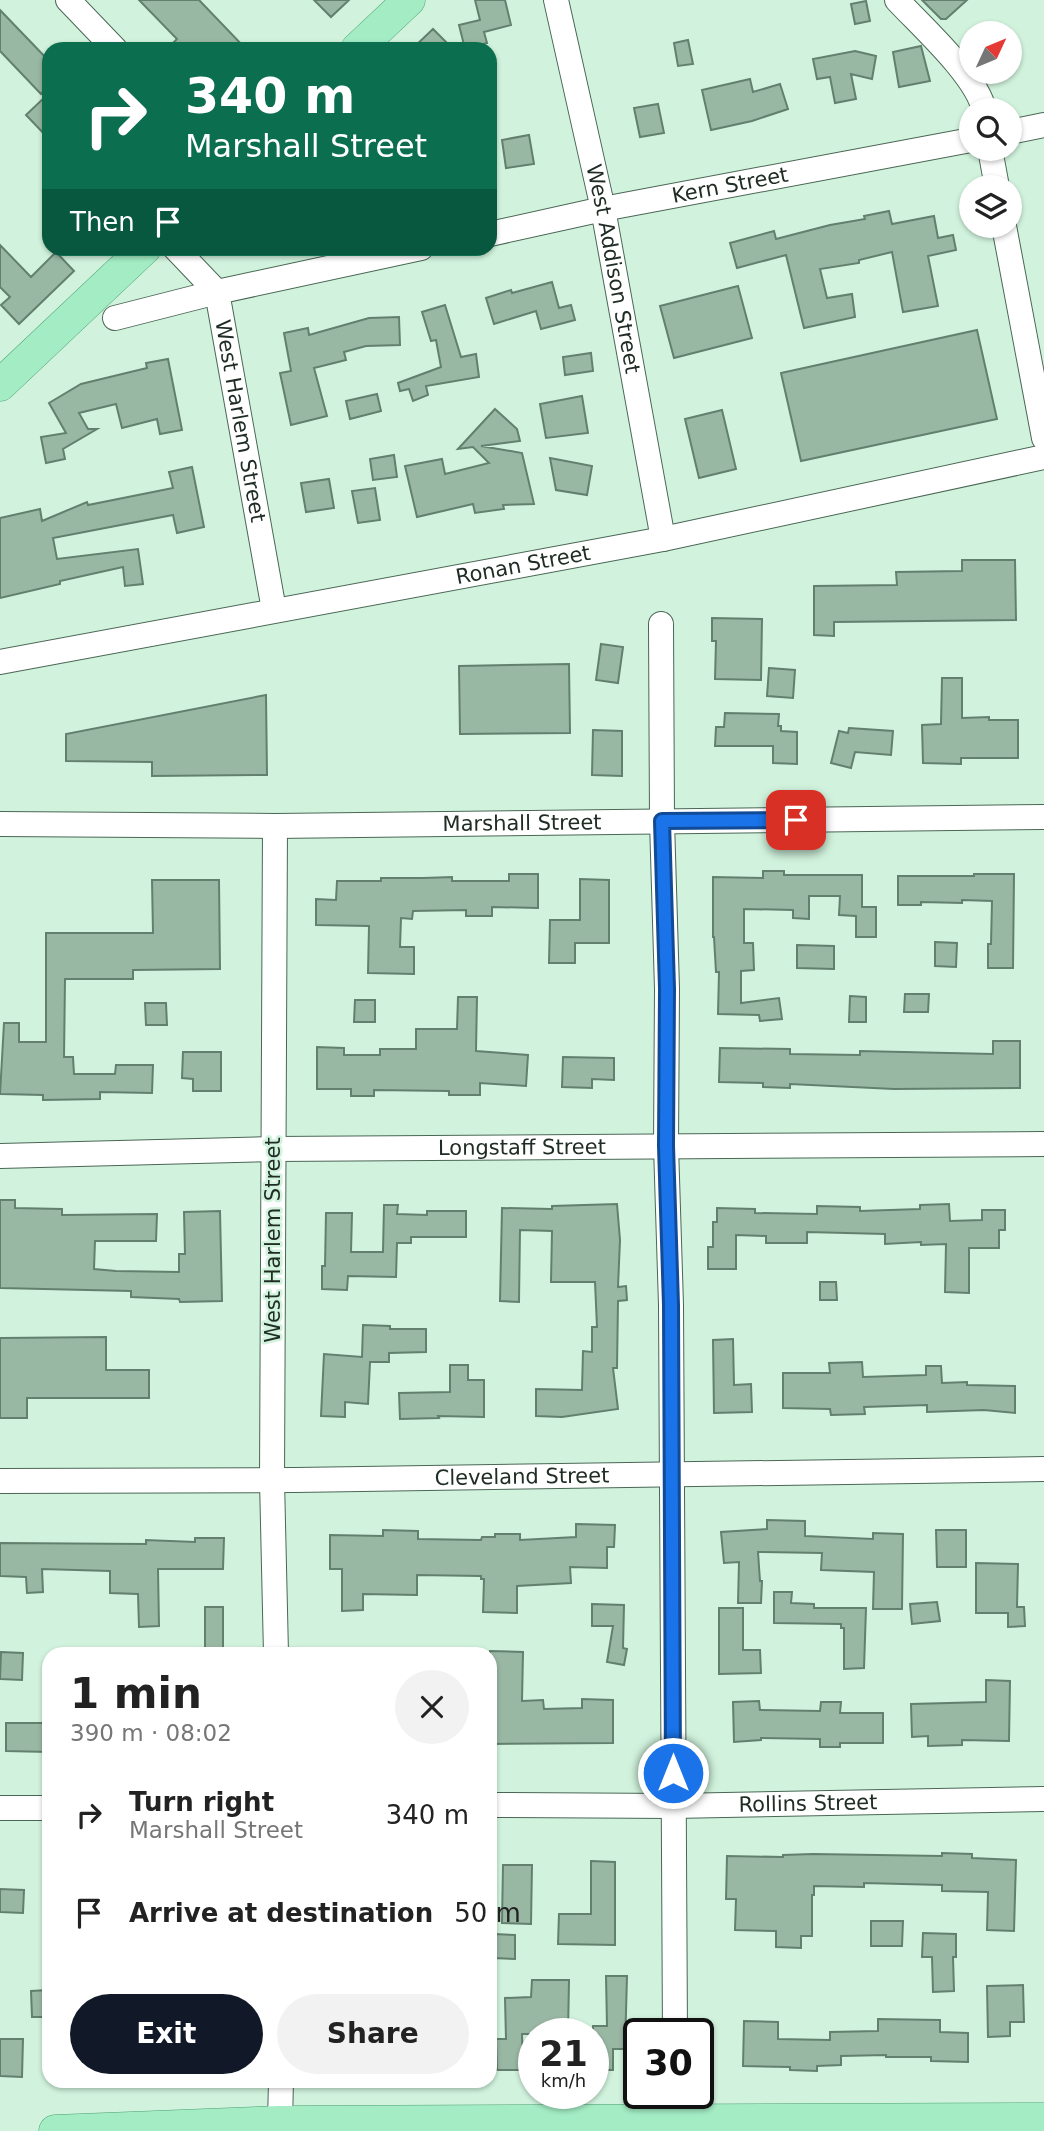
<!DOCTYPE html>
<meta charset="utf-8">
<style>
body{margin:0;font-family:"DejaVu Sans",sans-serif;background:#f2f2f2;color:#222;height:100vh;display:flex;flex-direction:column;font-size:26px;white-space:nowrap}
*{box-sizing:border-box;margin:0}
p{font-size:23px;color:#767676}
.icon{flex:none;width:38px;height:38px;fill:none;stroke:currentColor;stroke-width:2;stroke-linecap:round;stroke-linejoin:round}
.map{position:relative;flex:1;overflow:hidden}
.sheet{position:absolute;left:42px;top:1647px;width:455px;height:441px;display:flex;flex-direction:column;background:#fff;border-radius:21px;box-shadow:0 2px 5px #0004}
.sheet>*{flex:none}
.banner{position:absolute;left:42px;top:42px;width:455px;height:214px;border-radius:21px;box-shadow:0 2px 5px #0004;background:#0b6e4f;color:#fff;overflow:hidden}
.needle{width:46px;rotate:46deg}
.controls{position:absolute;left:959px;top:21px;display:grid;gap:14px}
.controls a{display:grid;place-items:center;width:63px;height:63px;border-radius:50%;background:#fff;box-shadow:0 2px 5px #0004;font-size:35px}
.speed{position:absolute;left:518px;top:2018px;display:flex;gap:14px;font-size:35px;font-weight:700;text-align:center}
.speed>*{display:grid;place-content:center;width:91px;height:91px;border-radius:50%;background:#fff;box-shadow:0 2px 5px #0004;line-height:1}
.speed small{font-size:18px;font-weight:400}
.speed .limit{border:4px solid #111;border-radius:10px;background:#fff;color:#111}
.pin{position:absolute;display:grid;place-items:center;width:60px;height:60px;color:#fff;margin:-30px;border-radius:14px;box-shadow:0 4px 10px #0006}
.me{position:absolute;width:77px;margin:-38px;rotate:0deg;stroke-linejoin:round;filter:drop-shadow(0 0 5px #0008)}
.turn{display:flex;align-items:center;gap:24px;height:147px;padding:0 28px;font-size:32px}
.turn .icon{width:91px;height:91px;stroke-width:2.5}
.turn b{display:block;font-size:49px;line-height:60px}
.then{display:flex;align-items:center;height:66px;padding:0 28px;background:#0003;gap:14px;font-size:26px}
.round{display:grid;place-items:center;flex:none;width:74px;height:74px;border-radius:37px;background:#f2f2f2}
.overview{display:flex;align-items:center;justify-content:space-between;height:119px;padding:0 28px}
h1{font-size:42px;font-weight:600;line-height:52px}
.action{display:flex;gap:14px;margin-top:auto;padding:14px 28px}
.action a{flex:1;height:80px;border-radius:42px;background:#111827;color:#fff;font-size:28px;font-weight:600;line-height:80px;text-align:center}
.action a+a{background:#f2f2f2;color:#222}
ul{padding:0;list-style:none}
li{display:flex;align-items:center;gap:21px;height:98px;padding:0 28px}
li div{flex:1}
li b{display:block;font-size:26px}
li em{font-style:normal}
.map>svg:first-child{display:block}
.building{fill:#99b8a4;stroke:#62806d;stroke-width:2}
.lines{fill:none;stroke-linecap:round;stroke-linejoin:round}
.minor-casing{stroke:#4a6755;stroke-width:26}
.major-casing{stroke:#4ea173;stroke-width:33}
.minor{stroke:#fff;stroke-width:24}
.major{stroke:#a3ecc4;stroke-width:32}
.route-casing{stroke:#114b97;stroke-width:18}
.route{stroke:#1a73e8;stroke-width:12}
.labels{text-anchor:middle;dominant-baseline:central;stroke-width:5;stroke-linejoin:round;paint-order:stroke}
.street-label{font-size:21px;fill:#202d25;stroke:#d1f3dd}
</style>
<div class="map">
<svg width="1044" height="2131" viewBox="0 0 1044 2131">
<rect width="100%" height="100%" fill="#d1f3dd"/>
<path class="building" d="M 139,0 L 199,0 L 246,49 L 167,49 L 177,39 Z
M 314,0 L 349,0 L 331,17 Z
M 475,0 L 505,0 L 511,25 L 484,32 L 487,43 L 465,49 L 459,25 L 480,20 Z
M 922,0 L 967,0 L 946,19 L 941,19 Z
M 866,1 L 870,21 L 855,24 L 851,4 Z
M 0,10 L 49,61 L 49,86 L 41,94 L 0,51 Z
M 433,29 L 453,49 L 412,49 Z
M 688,40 L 693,64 L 678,66 L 674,43 Z
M 921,46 L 930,81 L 899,87 L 893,52 Z
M 855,51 L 876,56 L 872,79 L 851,74 L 856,99 L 835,103 L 830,77 L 817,79 L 813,59 Z
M 750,79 L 753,92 L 780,84 L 788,109 L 752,121 L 711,130 L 702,90 Z
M 49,93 L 49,139 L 26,115 Z
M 658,104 L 664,133 L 640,137 L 634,108 Z
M 529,135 L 534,164 L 506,168 L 502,140 Z
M 889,211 L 892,224 L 934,216 L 938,238 L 953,235 L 956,250 L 928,256 L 938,306 L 903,312 L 892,252 L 859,260 L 859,263 L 820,269 L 827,298 L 852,294 L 855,317 L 804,328 L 786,255 L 737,268 L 730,243 L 774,231 L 776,239 L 830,225 L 865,219 L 864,216 Z
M 0,245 L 31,277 L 56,252 L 74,271 L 19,324 L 1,305 L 10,297 L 0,287 Z
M 552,282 L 559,308 L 571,305 L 575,320 L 541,329 L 536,311 L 494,324 L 486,298 L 511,290 L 512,293 Z
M 738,286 L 752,338 L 674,358 L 660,306 Z
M 445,305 L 461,357 L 476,354 L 479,377 L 426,386 L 428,395 L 413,401 L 409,389 L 400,391 L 398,383 L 441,367 L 436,340 L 431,341 L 422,312 Z
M 399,317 L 400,345 L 366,346 L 344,352 L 346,360 L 314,368 L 327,416 L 291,425 L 280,373 L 291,371 L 284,333 L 308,328 L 309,335 L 369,318 Z
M 977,330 L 997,419 L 801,461 L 781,373 Z
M 591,353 L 593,371 L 565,375 L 563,357 Z
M 168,359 L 182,430 L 160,434 L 157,419 L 122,428 L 116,404 L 79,413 L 88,429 L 97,429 L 63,449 L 65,459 L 46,463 L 41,437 L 66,433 L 49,403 L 81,384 L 147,368 L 146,363 Z
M 377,394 L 381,411 L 350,419 L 346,401 Z
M 582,396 L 588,433 L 546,438 L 540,404 Z
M 495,409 L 517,429 L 520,441 L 481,446 L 522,453 L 534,504 L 503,505 L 504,509 L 475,513 L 473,504 L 417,517 L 405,466 L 442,459 L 445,474 L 489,463 L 473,447 L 458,449 Z
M 722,410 L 736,469 L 699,478 L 685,419 Z
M 394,455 L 397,477 L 373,480 L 370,459 Z
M 550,458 L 592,466 L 587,495 L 556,490 Z
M 192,467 L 204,527 L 177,533 L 173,515 L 53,538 L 57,559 L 138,549 L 143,584 L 125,586 L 123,567 L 60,581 L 60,584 L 0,598 L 0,518 L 40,509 L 42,521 L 87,502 L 88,505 L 173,488 L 169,472 Z
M 329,479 L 334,508 L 306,512 L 301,483 Z
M 375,488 L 380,520 L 358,523 L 352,491 Z
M 962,560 L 1015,560 L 1016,620 L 834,622 L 834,636 L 814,635 L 814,586 L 897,585 L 896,572 L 962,571 Z
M 712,618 L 762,619 L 761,680 L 715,679 L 716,641 L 712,641 Z
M 601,644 L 623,647 L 618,683 L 596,680 Z
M 569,664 L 570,733 L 460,734 L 459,666 Z
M 769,668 L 795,670 L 793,698 L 767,696 Z
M 942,678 L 962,678 L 962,718 L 989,717 L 989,720 L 1018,720 L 1018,758 L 961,758 L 961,764 L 923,763 L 922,725 L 941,724 Z
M 266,695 L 267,775 L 152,776 L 152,762 L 66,761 L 66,734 Z
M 725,713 L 779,714 L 778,726 L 781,726 L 781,731 L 797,732 L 797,764 L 773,763 L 773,746 L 715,746 L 716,727 L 724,727 Z
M 849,728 L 893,731 L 891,755 L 855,752 L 851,768 L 831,763 L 839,731 L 848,733 Z
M 593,730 L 622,731 L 622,776 L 592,775 Z
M 763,871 L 784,871 L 784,875 L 862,875 L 862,907 L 876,907 L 876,937 L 856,937 L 856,916 L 839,915 L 840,896 L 809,896 L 809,919 L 793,918 L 793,910 L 744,909 L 744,943 L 753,943 L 754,970 L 741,971 L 741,1003 L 779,998 L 782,1019 L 760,1021 L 759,1015 L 718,1014 L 719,972 L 716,972 L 714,937 L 713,937 L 713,877 L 763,878 Z
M 509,874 L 538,874 L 538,908 L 492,907 L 492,916 L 466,916 L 466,910 L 413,911 L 412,919 L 401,918 L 400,947 L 414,947 L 414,974 L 368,973 L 369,926 L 316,925 L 316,899 L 336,900 L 337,881 L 381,881 L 381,878 L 423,878 L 452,877 L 452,881 L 509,881 Z
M 974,874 L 1014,874 L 1013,968 L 988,968 L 988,944 L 991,944 L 992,901 L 962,900 L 962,903 L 921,902 L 921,905 L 898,905 L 898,876 L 974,876 Z
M 580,879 L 609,880 L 609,943 L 575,943 L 575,963 L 549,963 L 550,920 L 580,920 Z
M 152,880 L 219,880 L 220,969 L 133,970 L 133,979 L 65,979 L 64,1057 L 73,1057 L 74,1074 L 115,1074 L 116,1065 L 153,1065 L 152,1093 L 100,1092 L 100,1099 L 43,1100 L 43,1095 L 0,1094 L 4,1023 L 19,1023 L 19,1042 L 46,1042 L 46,933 L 153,933 Z
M 935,942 L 957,943 L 956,967 L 935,966 Z
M 797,945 L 834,946 L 834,969 L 797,968 Z
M 905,994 L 929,994 L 928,1012 L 904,1012 Z
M 850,996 L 866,997 L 866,1022 L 849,1022 Z
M 458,997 L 477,997 L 476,1051 L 528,1055 L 526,1086 L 480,1083 L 480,1095 L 449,1095 L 449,1091 L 374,1090 L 374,1096 L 351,1096 L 351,1089 L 317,1089 L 317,1047 L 344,1048 L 344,1055 L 380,1055 L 380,1049 L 416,1049 L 416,1029 L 457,1029 Z
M 355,1000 L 375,1000 L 375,1022 L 354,1022 Z
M 145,1003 L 166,1003 L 167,1025 L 146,1025 Z
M 993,1041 L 1020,1041 L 1020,1088 L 894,1089 L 790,1084 L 790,1088 L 763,1087 L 763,1083 L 719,1082 L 720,1048 L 790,1049 L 790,1054 L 860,1055 L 860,1051 L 993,1054 Z
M 183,1052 L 221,1052 L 221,1091 L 193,1091 L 193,1079 L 182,1078 Z
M 563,1057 L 614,1058 L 614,1080 L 592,1079 L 592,1088 L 562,1087 Z
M 0,1200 L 15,1200 L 15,1208 L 62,1209 L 62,1215 L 157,1214 L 156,1241 L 95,1241 L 94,1269 L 116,1271 L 179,1272 L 179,1254 L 185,1254 L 184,1212 L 220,1211 L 222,1301 L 180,1302 L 179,1299 L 131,1297 L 131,1291 L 0,1288 Z
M 617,1204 L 620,1240 L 618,1287 L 626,1286 L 627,1300 L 618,1301 L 617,1368 L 613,1368 L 618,1409 L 562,1417 L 536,1416 L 536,1389 L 582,1390 L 583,1351 L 592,1352 L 592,1327 L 597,1327 L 595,1282 L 551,1282 L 552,1231 L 520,1230 L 519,1302 L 500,1301 L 502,1208 L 552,1209 L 552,1206 Z
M 949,1204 L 950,1221 L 982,1220 L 982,1210 L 1005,1210 L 1005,1230 L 999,1230 L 999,1248 L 969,1248 L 969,1293 L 945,1292 L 946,1244 L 921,1245 L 921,1242 L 885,1244 L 885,1234 L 807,1232 L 807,1243 L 766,1243 L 766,1236 L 736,1235 L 736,1269 L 708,1269 L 708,1247 L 713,1247 L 713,1222 L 717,1222 L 717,1208 L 755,1209 L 755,1213 L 817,1214 L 817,1206 L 860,1207 L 860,1211 L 920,1209 L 920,1205 Z
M 384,1205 L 398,1205 L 397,1214 L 427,1215 L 427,1211 L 466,1211 L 466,1237 L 411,1237 L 411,1243 L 397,1243 L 396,1277 L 348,1276 L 347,1290 L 322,1289 L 322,1266 L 325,1266 L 326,1213 L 352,1213 L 351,1252 L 383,1252 Z
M 820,1282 L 836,1282 L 837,1300 L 820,1300 Z
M 363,1325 L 390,1326 L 390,1329 L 426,1329 L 426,1352 L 389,1353 L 389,1362 L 370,1362 L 368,1404 L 345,1402 L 345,1417 L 321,1416 L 324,1354 L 362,1357 Z
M 106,1337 L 106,1370 L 149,1370 L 149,1398 L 27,1398 L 27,1418 L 0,1418 L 0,1338 Z
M 733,1339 L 734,1385 L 751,1384 L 752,1412 L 714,1413 L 713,1340 Z
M 862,1362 L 863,1377 L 926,1375 L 926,1366 L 941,1366 L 942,1383 L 967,1382 L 967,1385 L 1015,1386 L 1015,1413 L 984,1410 L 927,1412 L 927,1405 L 864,1407 L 865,1414 L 831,1415 L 830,1409 L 783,1408 L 783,1373 L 830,1373 L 829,1363 Z
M 450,1365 L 468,1365 L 468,1380 L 484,1380 L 484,1417 L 438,1416 L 439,1418 L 400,1419 L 399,1393 L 450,1392 Z
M 767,1520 L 805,1521 L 805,1536 L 873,1539 L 873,1533 L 903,1534 L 902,1609 L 873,1609 L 874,1572 L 821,1570 L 822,1553 L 758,1552 L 760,1581 L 762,1581 L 761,1603 L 738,1603 L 739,1562 L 724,1563 L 721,1532 L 767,1529 Z
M 576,1524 L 615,1525 L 614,1547 L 607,1547 L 607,1568 L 570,1567 L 571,1583 L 517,1586 L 517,1613 L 483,1612 L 484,1579 L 481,1579 L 481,1576 L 417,1575 L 417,1595 L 363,1594 L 363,1610 L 342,1611 L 342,1569 L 330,1569 L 330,1535 L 383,1536 L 383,1530 L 418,1531 L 418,1539 L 481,1540 L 482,1537 L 495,1537 L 495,1534 L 520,1534 L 520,1540 L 576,1537 Z
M 936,1530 L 966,1530 L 966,1567 L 937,1567 Z
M 195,1538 L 224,1538 L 223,1569 L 158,1569 L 159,1626 L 139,1627 L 138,1594 L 110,1593 L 110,1571 L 42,1569 L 43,1592 L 27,1593 L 26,1577 L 0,1576 L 0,1543 L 146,1544 L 146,1540 L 195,1542 Z
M 976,1563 L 1018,1564 L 1017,1607 L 1024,1607 L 1025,1626 L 1008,1627 L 1008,1613 L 976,1613 Z
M 774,1592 L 792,1592 L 791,1603 L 814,1604 L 814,1608 L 866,1608 L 864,1668 L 844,1669 L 844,1628 L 841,1628 L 841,1624 L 774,1623 Z
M 937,1602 L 940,1621 L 912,1624 L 910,1604 Z
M 592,1604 L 624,1605 L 623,1648 L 627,1649 L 624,1665 L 607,1662 L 613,1626 L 592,1626 Z
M 205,1607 L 223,1607 L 223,1654 L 205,1654 Z
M 719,1608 L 743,1608 L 743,1650 L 760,1650 L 761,1673 L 719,1674 Z
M 490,1651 L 523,1652 L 522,1701 L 543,1700 L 544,1709 L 582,1708 L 582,1699 L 613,1700 L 613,1743 L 490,1744 Z
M 1,1652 L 23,1653 L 22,1680 L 0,1679 Z
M 986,1680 L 1010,1681 L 1009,1741 L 962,1740 L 962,1745 L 928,1746 L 928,1736 L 912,1737 L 911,1704 L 986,1702 Z
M 759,1701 L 760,1710 L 820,1711 L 821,1702 L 841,1702 L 840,1713 L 883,1713 L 883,1743 L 840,1743 L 840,1747 L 820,1747 L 820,1739 L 761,1738 L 761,1740 L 734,1742 L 733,1702 Z
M 6,1723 L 49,1723 L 49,1752 L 6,1751 Z
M 942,1853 L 972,1854 L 972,1858 L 1016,1860 L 1014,1931 L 987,1930 L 988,1892 L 942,1891 L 942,1885 L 864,1883 L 864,1887 L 814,1886 L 814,1895 L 812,1895 L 812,1936 L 801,1936 L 801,1948 L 776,1947 L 776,1931 L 735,1930 L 736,1899 L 726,1899 L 727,1856 L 783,1857 L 783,1855 L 813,1854 L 942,1856 Z
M 591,1861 L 615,1862 L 615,1945 L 558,1944 L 559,1914 L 591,1914 Z
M 503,1865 L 532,1865 L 531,1924 L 502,1923 Z
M 0,1889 L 24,1890 L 23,1913 L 0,1912 Z
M 871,1921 L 903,1921 L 902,1946 L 871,1946 Z
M 923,1933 L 956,1934 L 956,1957 L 953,1957 L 954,1991 L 933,1992 L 932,1957 L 922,1957 Z
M 493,1934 L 515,1935 L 515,1959 L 493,1958 Z
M 606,1976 L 627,1976 L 625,2049 L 613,2049 L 613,2070 L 593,2070 L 593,2026 L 607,2026 Z
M 532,1980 L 569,1980 L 568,2034 L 522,2034 L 523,2070 L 497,2070 L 496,2039 L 506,2039 L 505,1998 L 531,1997 Z
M 1023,1985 L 1024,2022 L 1010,2022 L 1010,2036 L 988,2037 L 987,1986 Z
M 48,1990 L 49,2017 L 32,2017 L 31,1991 Z
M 878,2019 L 940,2020 L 940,2032 L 968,2033 L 968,2062 L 931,2061 L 931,2057 L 886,2057 L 886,2055 L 841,2056 L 841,2065 L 817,2066 L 817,2071 L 790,2070 L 790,2067 L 743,2066 L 744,2021 L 778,2022 L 778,2039 L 830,2040 L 830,2032 L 878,2031 Z
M 0,2039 L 23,2039 L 22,2077 L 0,2076 Z"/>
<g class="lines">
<defs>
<g id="minor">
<path d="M 68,0 L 115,49"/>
<path id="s1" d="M 556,0 L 603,209 L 663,539"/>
<path d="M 897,0 C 921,26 977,76 984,110"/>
<path d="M 1010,132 L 1044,125"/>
<path d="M 990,149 L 997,187"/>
<path d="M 1004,226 L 1044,438"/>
<path id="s2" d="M 490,234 L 603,209 L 971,140"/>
<path id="s3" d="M 175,248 L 217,292 L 274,610"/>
<path d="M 115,318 L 217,292 L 421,248"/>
<path d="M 661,624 L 662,821 L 667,989 L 666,1146 L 671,1305 L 675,2034"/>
<path id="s4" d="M 0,662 L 663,539 L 1044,457"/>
<path id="s5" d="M 0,824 L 275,826 L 1044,817"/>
<path d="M 275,826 L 272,1480 L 276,1654"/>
<path id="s6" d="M 0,1156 L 274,1149 L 1044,1144"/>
<path id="s7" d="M 0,1481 L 295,1480 L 1044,1469"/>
<path id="s8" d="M 490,1805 L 673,1806 L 1044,1799"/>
<path d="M 0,1808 L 49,1808"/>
<path d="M 676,2093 L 676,2120"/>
<path d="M 280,2122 L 281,2081"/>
</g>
<path id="major" d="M 357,49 L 409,0
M 0,385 L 145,248
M 55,2131 L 280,2122 L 1044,2119"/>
</defs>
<use href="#minor" class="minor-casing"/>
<use href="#major" class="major-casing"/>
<use href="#minor" class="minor"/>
<use href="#major" class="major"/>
</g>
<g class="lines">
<defs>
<path id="route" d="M 673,1773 L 671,1305 L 666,1146 L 667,989 L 662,821 L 796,820"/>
</defs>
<use href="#route" class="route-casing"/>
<use href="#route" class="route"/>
</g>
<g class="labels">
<g class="street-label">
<text stroke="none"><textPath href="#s2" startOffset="245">Kern Street</textPath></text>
<text stroke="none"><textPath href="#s1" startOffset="275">West Addison Street</textPath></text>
<text stroke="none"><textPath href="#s3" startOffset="192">West Harlem Street</textPath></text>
<text stroke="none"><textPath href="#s4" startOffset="532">Ronan Street</textPath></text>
<text stroke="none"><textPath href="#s5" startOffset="522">Marshall Street</textPath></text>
<text stroke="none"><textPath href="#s6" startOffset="522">Longstaff Street</textPath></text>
<text transform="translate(273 1240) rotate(-90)">West Harlem Street</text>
<text stroke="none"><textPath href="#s7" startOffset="522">Cleveland Street</textPath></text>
<text stroke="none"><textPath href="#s8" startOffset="318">Rollins Street</textPath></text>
</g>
</g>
</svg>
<div class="controls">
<a><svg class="needle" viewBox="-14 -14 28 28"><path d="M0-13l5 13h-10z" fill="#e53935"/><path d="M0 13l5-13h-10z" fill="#767676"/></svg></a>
<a><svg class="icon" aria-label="search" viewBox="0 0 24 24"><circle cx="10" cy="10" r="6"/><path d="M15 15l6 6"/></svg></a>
<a><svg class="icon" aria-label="layers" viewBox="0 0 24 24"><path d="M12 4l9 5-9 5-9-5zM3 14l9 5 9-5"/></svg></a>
</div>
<div class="speed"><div>21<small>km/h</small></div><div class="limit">30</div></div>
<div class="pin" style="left:796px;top:820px;background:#d93025"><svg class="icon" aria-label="arrive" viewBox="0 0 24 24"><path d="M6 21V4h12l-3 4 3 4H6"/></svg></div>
<svg class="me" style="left:673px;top:1773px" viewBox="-20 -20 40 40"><circle r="17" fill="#1a73e8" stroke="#fff" stroke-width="3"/><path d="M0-11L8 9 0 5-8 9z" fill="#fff"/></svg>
<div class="banner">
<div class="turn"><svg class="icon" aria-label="right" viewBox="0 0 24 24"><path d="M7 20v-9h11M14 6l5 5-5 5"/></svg><div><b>340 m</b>Marshall Street</div></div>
<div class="then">Then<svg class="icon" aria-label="arrive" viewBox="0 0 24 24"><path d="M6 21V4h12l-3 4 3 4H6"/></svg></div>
</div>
<section class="sheet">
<div class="overview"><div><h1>1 min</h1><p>390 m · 08:02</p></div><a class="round"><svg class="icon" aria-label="close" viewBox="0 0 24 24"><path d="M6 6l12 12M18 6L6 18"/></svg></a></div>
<ul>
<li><svg class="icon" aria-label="right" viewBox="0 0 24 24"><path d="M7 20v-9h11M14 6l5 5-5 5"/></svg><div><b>Turn right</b><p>Marshall Street</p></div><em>340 m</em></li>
<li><svg class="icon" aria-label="arrive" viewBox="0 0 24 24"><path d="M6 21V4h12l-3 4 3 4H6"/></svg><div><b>Arrive at destination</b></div><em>50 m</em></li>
</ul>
<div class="action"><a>Exit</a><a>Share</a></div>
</section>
</div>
